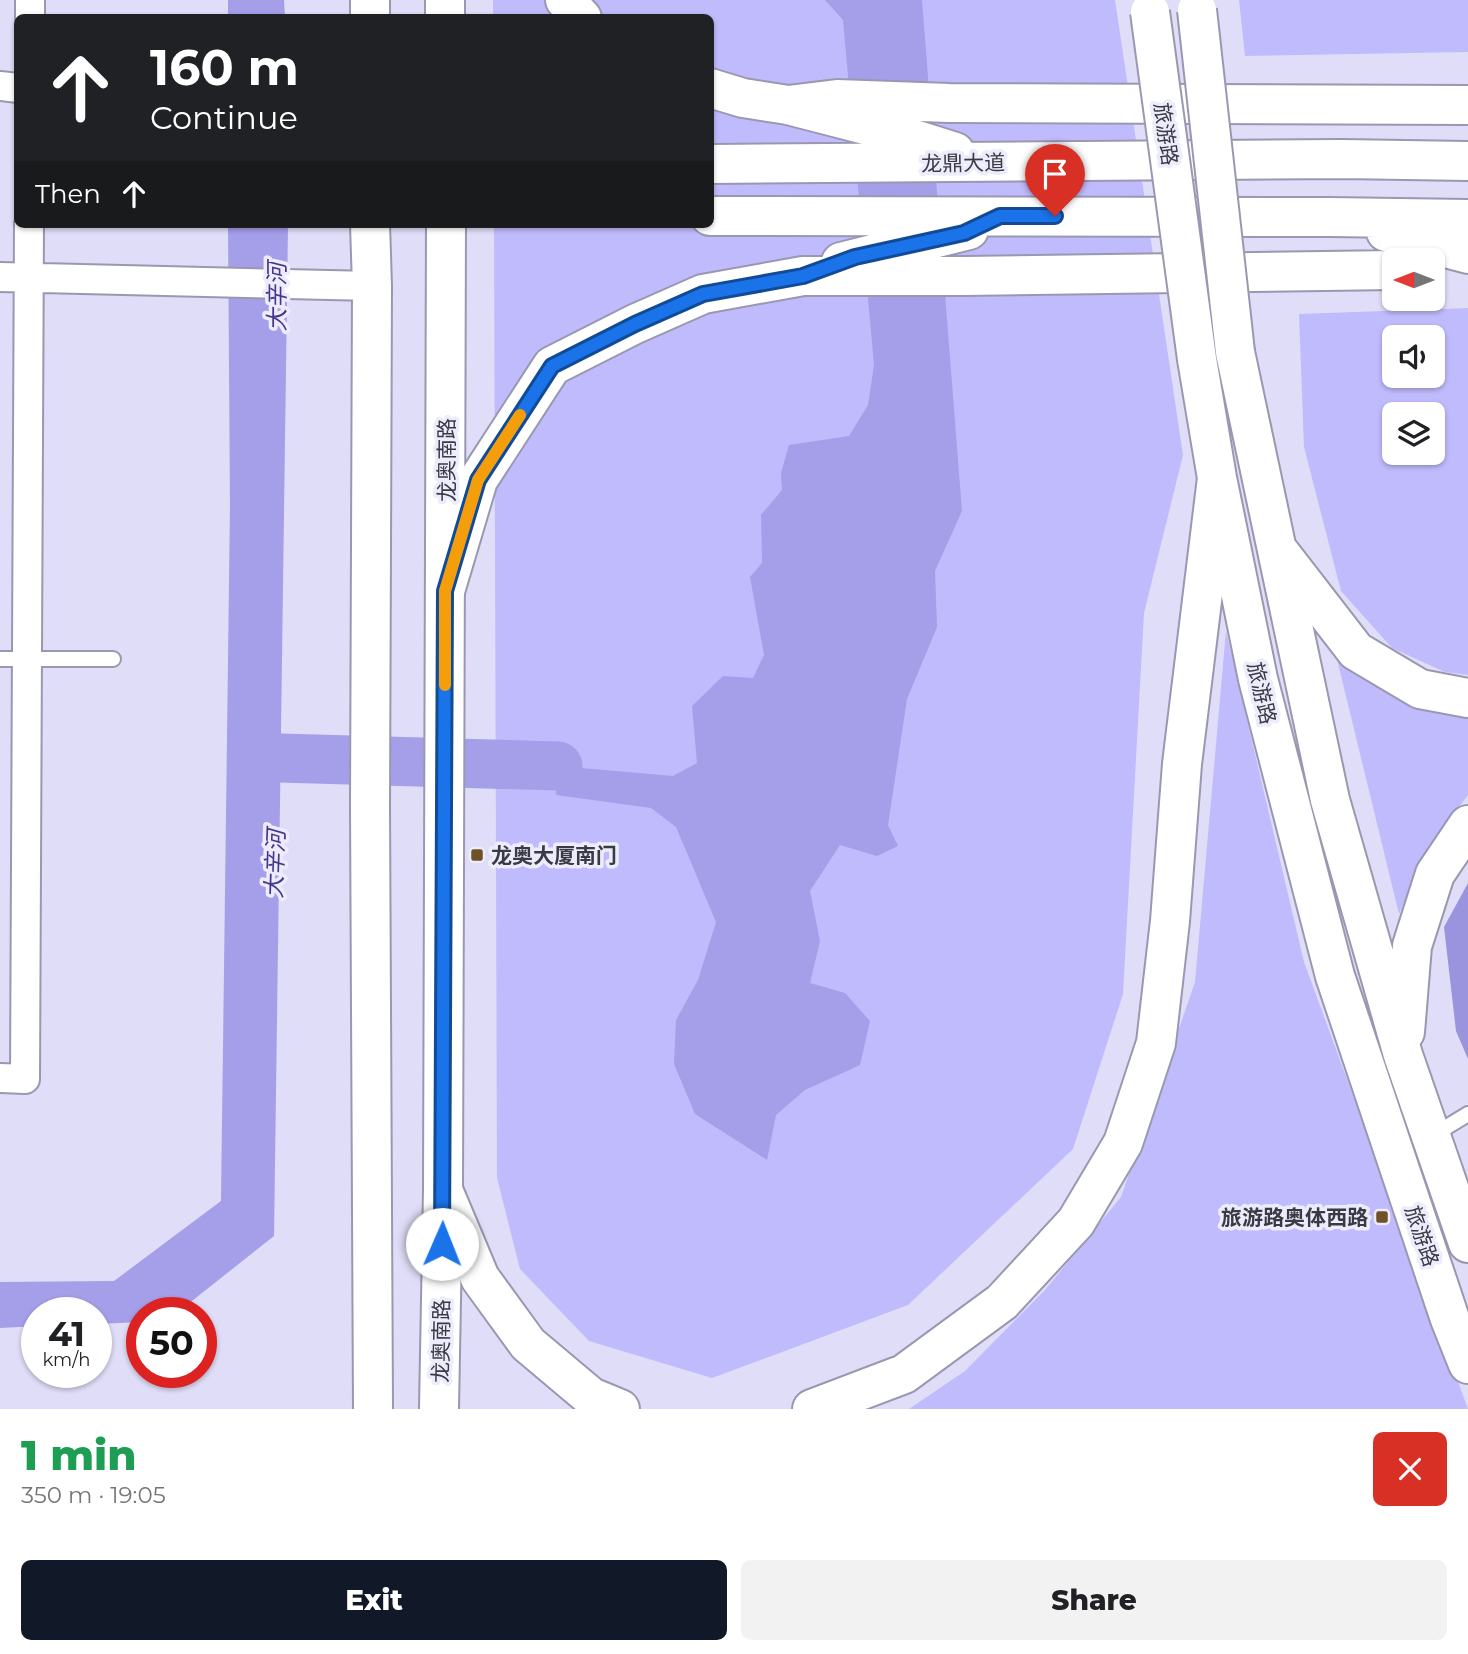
<!DOCTYPE html>
<meta charset="utf-8">
<style>
body{margin:0;font-family:Montserrat,"Noto Sans SC",sans-serif;background:#f2f2f2;color:#202124;height:100vh;display:flex;flex-direction:column;font-size:26px;white-space:nowrap}
*{box-sizing:border-box;margin:0}
p{font-size:23px;color:#757577}
.icon{flex:none;width:38px;height:38px;fill:none;stroke:currentColor;stroke-width:2;stroke-linecap:round;stroke-linejoin:round}
.map{position:relative;height:1409px;overflow:hidden}
.side{display:flex;flex-direction:column;background:#fff;flex:1}
.side>*{flex:none}
.banner{position:absolute;left:14px;top:14px;width:700px;height:214px;border-radius:10px;box-shadow:0 2px 5px #0004;background:#202124;color:#fff;overflow:hidden}
.needle{width:46px;rotate:270deg}
.tools{position:absolute;left:1382px;top:248px;display:grid;gap:14px}
.tools a{display:grid;place-items:center;width:63px;height:63px;border-radius:10px;background:#fff;box-shadow:0 2px 5px #0004;font-size:35px}
.speed{position:absolute;left:21px;top:1297px;display:flex;gap:14px;font-size:35px;font-weight:700;text-align:center}
.speed>*{display:grid;place-content:center;width:91px;height:91px;border-radius:50%;background:#fff;box-shadow:0 2px 5px #0004;line-height:1}
.speed small{font-size:18px;font-weight:400}
.speed .limit{border:10px solid #d22;background:#fff;color:#111}
.pin{position:absolute;display:grid;place-items:center;width:60px;height:60px;color:#fff;margin:-72px -30px;border-radius:50% 50% 50% 0;rotate:-45deg;box-shadow:0 0 7px #0007}
.pin .icon{rotate:45deg}
.me{position:absolute;width:77px;margin:-38px;rotate:1deg;stroke-linejoin:round;filter:drop-shadow(0 0 5px #0008)}
.turn{display:flex;align-items:center;gap:24px;height:147px;padding:0 21px;font-size:32px}
.turn .icon{width:91px;height:91px;stroke-width:2.5}
.turn b{display:block;font-size:49px;line-height:60px}
.then{display:flex;align-items:center;height:66px;padding:0 21px;background:#0003;gap:14px;font-size:26px}
.round{display:grid;place-items:center;flex:none;width:74px;height:74px;border-radius:10px;background:#f2f2f2}
.summary{display:flex;align-items:center;justify-content:space-between;height:119px;padding:0 21px}
h1{font-size:42px;font-weight:800;line-height:52px;color:#1e9e55}
.primary-button{display:flex;gap:14px;margin-top:auto;padding:14px 21px}
.primary-button a{flex:1;height:80px;border-radius:10px;background:#111827;color:#fff;font-size:28px;font-weight:800;line-height:80px;text-align:center}
.primary-button a+a{background:#f2f2f2;color:#202124}
.map>svg:first-child{display:block}
.green{fill:#c0bbfd;fill-rule:evenodd}
.forest{fill:#9a93dd}
.water{fill:#a59ee9}
.lines{fill:none;stroke-linecap:round;stroke-linejoin:round}
.river{stroke:#a59ee9;stroke-width:49}
.lane-casing{stroke:#9998b0;stroke-width:18}
.street-casing{stroke:#9998b0;stroke-width:32}
.secondary-casing{stroke:#9998b0;stroke-width:42}
.primary-casing{stroke:#9998b0;stroke-width:42}
.lane{stroke:#fff;stroke-width:14}
.street{stroke:#fff;stroke-width:28}
.secondary{stroke:#fff;stroke-width:38}
.primary{stroke:#fff;stroke-width:38}
.primary-bridge-casing{stroke:#9998b0;stroke-width:42;stroke-linecap:butt}
.primary-bridge{stroke:#fff;stroke-width:38}
.route-casing{stroke:#114b97;stroke-width:18}
.route{stroke:#1a73e8;stroke-width:12}
.slow{stroke:#f59e0b;stroke-width:12}
.poi-dot{fill:#6e5225;stroke:#ececfc;stroke-width:2.5}
.labels{text-anchor:middle;dominant-baseline:central;stroke-width:7;stroke-linejoin:round;paint-order:stroke}
.street-label{font-size:21px;fill:#3a3a44;stroke:#ececfc}
.poi-label{font-size:21px;font-weight:bold;fill:#3a3a44;stroke:#ececfc;text-anchor:start}
.water-label{font-size:23px;font-style:italic;fill:#48368e;stroke:#ececfc}
</style>
<div class="map">
<svg width="1468" height="1409" viewBox="0 0 1468 1409">
<rect width="100%" height="100%" fill="#dfddf7"/>
<path class="green" d="M 493,0 L 1115,0 L 1183,455 L 1144,613 L 1123,994 L 1073,1149 L 908,1305 L 712,1378 L 589,1341 L 520,1269 L 497,1178 L 494,224 L 710,224 L 710,18 L 493,17 Z
M 1239,0 L 1468,0 L 1468,52 L 1245,56 Z
M 1468,308 L 1468,675 L 1445,672 L 1392,648 L 1341,591 L 1304,447 L 1299,314 ZM 1395,338 L 1433,338 L 1433,376 L 1395,376 ZM 1395,415 L 1433,415 L 1433,453 L 1395,453 Z
M 1226,631 L 1304,962 L 1468,1409 L 909,1409 L 965,1371 L 1045,1290 L 1121,1197 L 1195,982 Z
M 1335,651 L 1468,715 L 1468,795 L 1427,849 L 1399,914 Z"/>
<path class="forest" d="M 1468,883 L 1468,1059 L 1456,1031 L 1444,927 Z"/>
<path class="water" d="M 228,0 L 284,0 L 285,17 L 228,17 Z
M 825,0 L 922,0 L 962,511 L 935,571 L 937,627 L 907,699 L 888,825 L 898,846 L 877,856 L 840,845 L 810,891 L 820,941 L 810,983 L 845,993 L 870,1021 L 860,1065 L 805,1090 L 776,1115 L 767,1160 L 695,1114 L 674,1064 L 676,1020 L 698,980 L 716,922 L 676,827 L 651,808 L 556,795 L 558,766 L 673,776 L 697,763 L 692,706 L 723,676 L 753,678 L 764,655 L 750,577 L 762,563 L 761,515 L 782,490 L 781,473 L 789,445 L 849,436 L 868,405 L 874,365 L 843,20 Z
M 228,224 L 288,224 L 274,1236 L 178,1312 L 142,1312 L 142,1322 L 96,1324 L 96,1312 L 37,1312 L 37,1326 L 0,1328 L 0,1282 L 114,1281 L 221,1201 L 230,506 Z"/>
<g class="lines">
<path class="river" d="M 280,758 L 558,766"/>
<defs>
<path id="lane" d="M 0,659 L 113,659
M 1432,1136 L 1468,1114"/>
<path id="street" d="M 30,18 L 30,0
M 0,86 L 18,88
M 0,277 L 372,286
M 0,1078 L 25,1079 L 29,224"/>
<path id="secondary" d="M 370,0 L 370,18
M 445,18 L 445,0
M 370,224 L 372,286 L 370,806 L 373,1409
M 439,1409 L 443,1190 L 446,224"/>
<path id="primary" d="M 565,0 L 582,18
M 710,88 L 743,98 L 788,105 L 885,130 L 955,152
M 788,105 L 837,99 L 949,103 L 1468,105
M 710,164 L 1342,159 L 1468,161
M 710,216 L 1329,217 L 1468,219
M 1386,232 L 1468,254
M 841,262 L 969,230
M 1235,352 L 1330,800 L 1403,1055 L 1468,1243
M 1197,359 L 1217,478 L 1258,679 L 1335,976 L 1450,1319 L 1468,1364
M 1281,554 L 1356,651 L 1420,689 L 1468,698
M 445,591 L 478,480 L 552,366 L 635,324 L 703,294 L 803,276 L 964,276 L 1395,270
M 1405,1032 L 1412,946 L 1435,874 L 1468,825
M 443,1190 L 480,1278 L 528,1344 L 591,1397 L 620,1409
M 812,1409 L 904,1374 L 1002,1302 L 1076,1222 L 1123,1143 L 1156,1043 L 1170,921 L 1182,764 L 1217,478"/>
</defs>
<use href="#lane" class="lane-casing"/>
<use href="#street" class="street-casing"/>
<use href="#secondary" class="secondary-casing"/>
<use href="#primary" class="primary-casing"/>
<use href="#lane" class="lane"/>
<use href="#street" class="street"/>
<use href="#secondary" class="secondary"/>
<use href="#primary" class="primary"/>
<defs>
<path id="primary-bridge" d="M 1197,10 L 1235,352
M 1150,12 L 1197,359"/>
</defs>
<use href="#primary-bridge" class="primary-bridge-casing"/>
<use href="#primary-bridge" class="primary-bridge"/>
</g>
<g class="lines">
<defs>
<path id="route" d="M 442,1244 L 445,591 L 478,480 L 552,366 L 635,324 L 703,294 L 803,276 L 855,257 L 964,233 L 1000,216 L 1055,216"/>
</defs>
<use href="#route" class="route-casing"/>
<use href="#route" class="route"/>
<path class="slow" d="M 445,685 L 445,591 L 478,480 L 520,415"/>
</g>
<g class="poi-dot">
<rect x="470" y="848" width="14" height="14" rx="3.5"/>
<rect x="1375" y="1210" width="14" height="14" rx="3.5"/>
</g>
<g class="labels">
<g class="street-label">
<text transform="translate(1166 134) rotate(82)">旅游路</text>
<text transform="translate(963 163) rotate(-1)">龙鼎大道</text>
<text transform="translate(446 460) rotate(-90)">龙奥南路</text>
<text transform="translate(1262 693) rotate(77)">旅游路</text>
<text transform="translate(1422 1236) rotate(71)">旅游路</text>
<text transform="translate(441 1341) rotate(-89)">龙奥南路</text>
</g>
<g class="poi-label">
<text x="491" y="855">龙奥大厦南门</text>
<text x="1368" y="1217" text-anchor="end">旅游路奥体西路</text>
</g>
<g class="water-label">
<text transform="translate(277 297) rotate(-90)">大辛河</text>
<text transform="translate(275 864) rotate(-88)">大辛河</text>
</g>
</g>
</svg>
<div class="tools">
<a><svg class="needle" viewBox="-14 -14 28 28"><path d="M0-13l5 13h-10z" fill="#e53935"/><path d="M0 13l5-13h-10z" fill="#757577"/></svg></a>
<a><svg class="icon" aria-label="sound" viewBox="0 0 24 24"><path d="M4 9h4l5-4v14l-5-4H4zM17 9q2 3 0 6"/></svg></a>
<a><svg class="icon" aria-label="layers" viewBox="0 0 24 24"><path d="M12 4l9 5-9 5-9-5zM3 14l9 5 9-5"/></svg></a>
</div>
<div class="speed"><div>41<small>km/h</small></div><div class="limit">50</div></div>
<div class="pin" style="left:1055px;top:216px;background:#d93025"><svg class="icon" aria-label="arrive" viewBox="0 0 24 24"><path d="M6 21V4h12l-3 4 3 4H6"/></svg></div>
<svg class="me" style="left:442px;top:1244px" viewBox="-20 -20 40 40"><circle r="19" fill="#fff"/><path d="M0-13L10 11 0 6-10 11z" fill="#1a73e8"/></svg>
<div class="banner">
<div class="turn"><svg class="icon" aria-label="ahead" viewBox="0 0 24 24"><path d="M12 20V5M6 11l6-6 6 6"/></svg><div><b>160 m</b>Continue</div></div>
<div class="then">Then<svg class="icon" aria-label="ahead" viewBox="0 0 24 24"><path d="M12 20V5M6 11l6-6 6 6"/></svg></div>
</div>
</div>
<section class="side">
<div class="summary"><div><h1>1 min</h1><p>350 m · 19:05</p></div><a class="round" style="background:#d93025;color:#fff"><svg class="icon" aria-label="close" viewBox="0 0 24 24"><path d="M6 6l12 12M18 6L6 18"/></svg></a></div>
<div class="primary-button"><a>Exit</a><a>Share</a></div>
</section>
